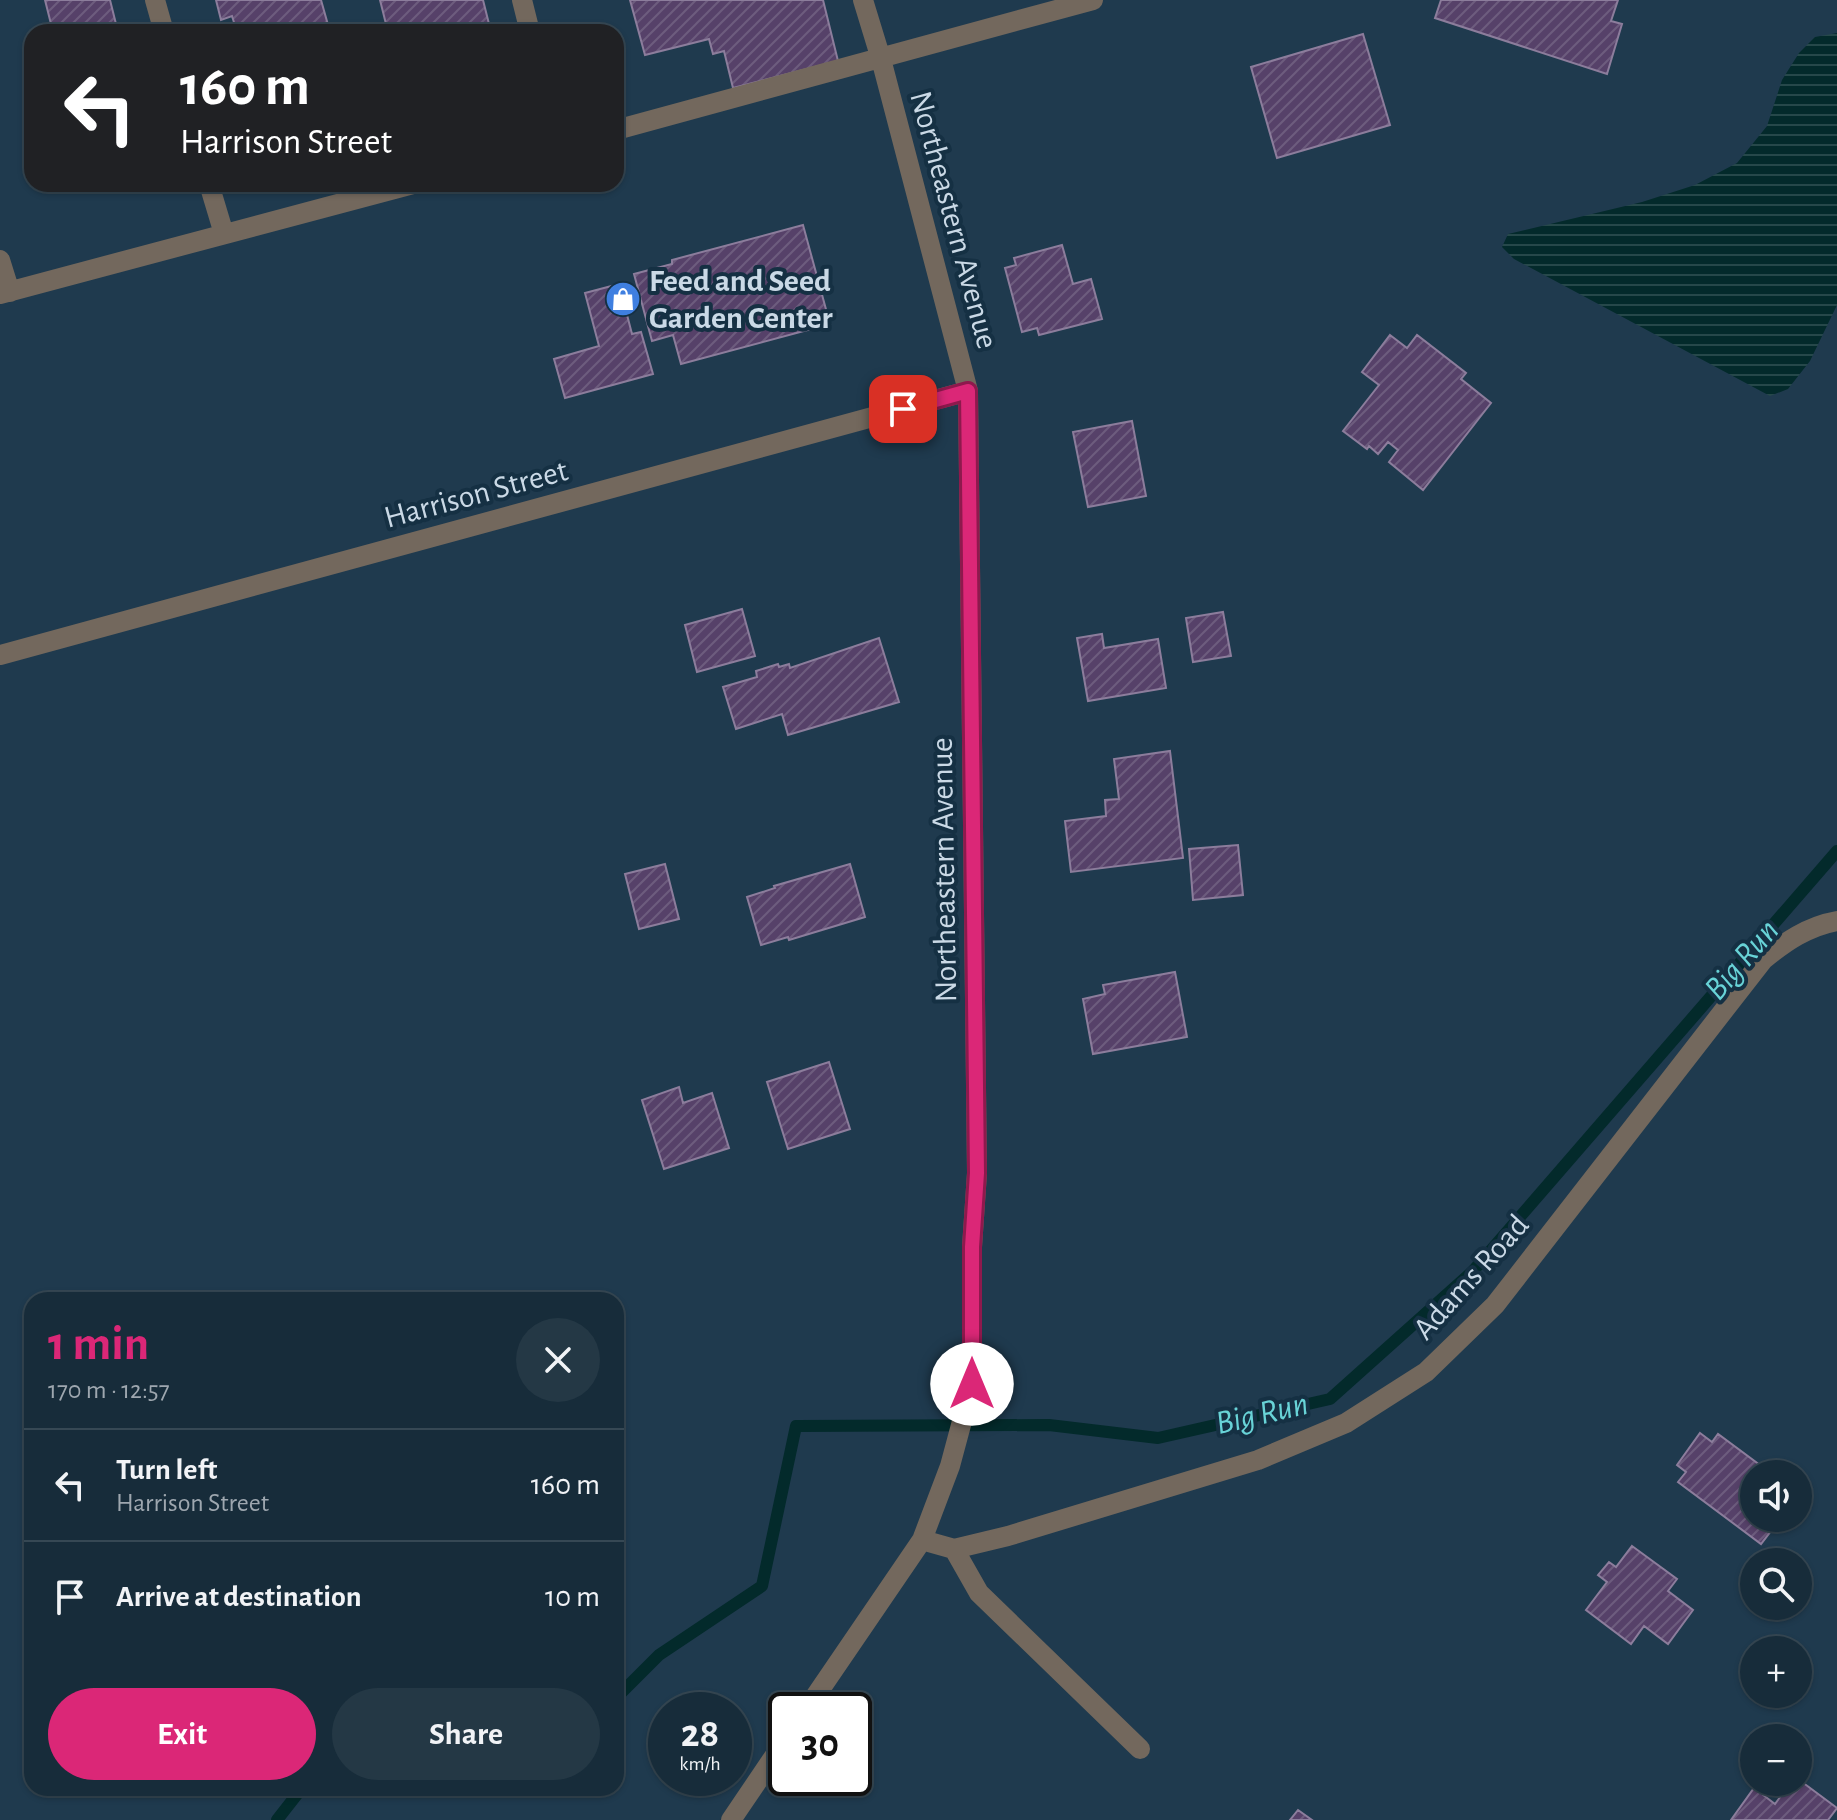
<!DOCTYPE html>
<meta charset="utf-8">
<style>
body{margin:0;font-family:"Alegreya Sans",sans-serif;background:#243845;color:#f1f3f6;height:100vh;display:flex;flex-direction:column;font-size:30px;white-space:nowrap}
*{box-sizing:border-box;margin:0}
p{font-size:26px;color:#9ea7af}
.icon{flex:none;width:44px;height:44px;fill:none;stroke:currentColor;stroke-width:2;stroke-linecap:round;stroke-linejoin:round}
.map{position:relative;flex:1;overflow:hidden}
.sheet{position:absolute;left:24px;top:1292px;width:600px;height:504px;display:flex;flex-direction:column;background:#172c3a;border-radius:24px;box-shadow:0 2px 6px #0004,0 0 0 2px #364854}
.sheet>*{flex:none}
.guide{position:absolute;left:24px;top:24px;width:600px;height:168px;border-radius:24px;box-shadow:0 2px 6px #0004,0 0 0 2px #364854;background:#202124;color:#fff;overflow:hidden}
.controls{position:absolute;left:1740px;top:1460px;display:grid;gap:16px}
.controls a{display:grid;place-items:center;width:72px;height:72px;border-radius:50%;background:#172c3a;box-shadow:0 2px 6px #0004,0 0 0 2px #364854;font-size:40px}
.speed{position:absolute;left:648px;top:1692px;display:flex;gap:16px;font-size:40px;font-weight:700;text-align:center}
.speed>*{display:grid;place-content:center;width:104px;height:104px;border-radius:50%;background:#172c3a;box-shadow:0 2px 6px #0004,0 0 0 2px #364854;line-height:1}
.speed small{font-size:20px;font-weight:400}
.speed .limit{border:4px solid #111;border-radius:12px;background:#fff;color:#111}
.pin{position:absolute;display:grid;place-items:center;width:68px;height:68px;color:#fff;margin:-34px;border-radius:16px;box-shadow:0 4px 12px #0006}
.me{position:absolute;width:88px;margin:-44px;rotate:0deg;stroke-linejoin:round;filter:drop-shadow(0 0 6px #0008)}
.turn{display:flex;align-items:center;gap:28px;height:168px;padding:0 24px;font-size:36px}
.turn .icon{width:104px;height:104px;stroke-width:2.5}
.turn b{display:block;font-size:56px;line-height:68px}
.round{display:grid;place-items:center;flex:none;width:84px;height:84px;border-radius:42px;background:#243845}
.head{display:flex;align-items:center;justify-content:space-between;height:136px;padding:0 24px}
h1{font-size:48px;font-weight:700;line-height:60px;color:#db2777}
.primary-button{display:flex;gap:16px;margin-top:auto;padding:16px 24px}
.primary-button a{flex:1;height:92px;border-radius:48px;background:#db2777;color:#fff;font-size:32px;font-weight:700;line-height:92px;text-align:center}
.primary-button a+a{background:#243845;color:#f1f3f6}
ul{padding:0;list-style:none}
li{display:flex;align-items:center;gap:24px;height:112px;padding:0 24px;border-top:2px solid #364854}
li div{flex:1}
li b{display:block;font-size:30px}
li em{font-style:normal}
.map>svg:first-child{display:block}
.water{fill:url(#water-rules)}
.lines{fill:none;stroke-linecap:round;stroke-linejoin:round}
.stream{stroke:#032a2b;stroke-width:12}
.building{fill:url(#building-hatch);stroke:#8c7d9c;stroke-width:2}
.minor{stroke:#73685d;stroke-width:20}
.route-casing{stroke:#8e194d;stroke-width:20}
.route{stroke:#db2777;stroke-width:14}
.labels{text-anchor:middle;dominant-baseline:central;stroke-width:8;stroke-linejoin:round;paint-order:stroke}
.street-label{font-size:32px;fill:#cad9e6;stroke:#153043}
.poi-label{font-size:32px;font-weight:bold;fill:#cad9e6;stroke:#153043;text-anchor:start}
.water-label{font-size:34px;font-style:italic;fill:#68d3d7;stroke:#153043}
</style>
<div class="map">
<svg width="1837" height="1820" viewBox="0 0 1837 1820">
<defs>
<pattern id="water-rules" width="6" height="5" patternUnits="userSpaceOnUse" patternTransform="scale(2)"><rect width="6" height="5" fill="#032a2b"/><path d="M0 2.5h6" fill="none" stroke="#26484a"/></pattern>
<pattern id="building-hatch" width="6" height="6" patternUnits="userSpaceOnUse" patternTransform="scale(2)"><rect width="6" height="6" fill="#564169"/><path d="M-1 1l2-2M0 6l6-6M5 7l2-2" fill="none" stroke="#6d5c7e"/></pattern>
</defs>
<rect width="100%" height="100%" fill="#1f3a4e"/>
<path class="water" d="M 1837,33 L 1837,305 L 1810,361 L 1788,389 L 1770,396 L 1514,259 L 1502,247 L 1508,234 L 1642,202 L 1695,185 L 1737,163 L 1767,126 L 1782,80 L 1799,53 L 1815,37 Z"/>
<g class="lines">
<path class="stream" d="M 616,1698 L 659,1655 L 762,1586 L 796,1426 L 1049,1425 L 1158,1438 L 1330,1399 L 1473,1271 L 1837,851
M 277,1820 L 302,1788"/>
</g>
<path class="building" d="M 45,0 L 110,0 L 118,32 L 53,32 Z
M 216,0 L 321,0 L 330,32 L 237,32 L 232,16 L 221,20 Z
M 380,0 L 483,0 L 491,32 L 388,32 Z
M 630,0 L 823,0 L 838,61 L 733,88 L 724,51 L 713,54 L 709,39 L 645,55 Z
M 1441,0 L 1618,0 L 1611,21 L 1622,24 L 1607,74 L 1435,18 Z
M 1363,34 L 1390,125 L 1277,158 L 1251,67 Z
M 803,225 L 830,324 L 681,364 L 673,335 L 652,341 L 634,274 L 672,264 L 672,260 Z
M 1062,245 L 1073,284 L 1091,279 L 1102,319 L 1039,335 L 1037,328 L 1022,332 L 1005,268 L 1016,265 L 1014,258 Z
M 619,284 L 632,334 L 641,332 L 653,374 L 565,398 L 554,359 L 599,346 L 585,293 Z
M 1390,335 L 1407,348 L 1417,335 L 1466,373 L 1461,379 L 1491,403 L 1423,490 L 1389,462 L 1398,450 L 1388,442 L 1378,454 L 1369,446 L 1367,449 L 1343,431 L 1379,385 L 1362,372 Z
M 1132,421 L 1146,496 L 1088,507 L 1073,432 Z
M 742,609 L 755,656 L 697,672 L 685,625 Z
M 1223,612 L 1231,656 L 1193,662 L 1186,618 Z
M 1102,634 L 1104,648 L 1158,639 L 1166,688 L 1088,701 L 1077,638 Z
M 879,638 L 899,702 L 788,735 L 782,714 L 736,729 L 723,687 L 757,677 L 756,671 L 778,664 L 779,667 L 789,664 L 790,668 Z
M 1170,751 L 1183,858 L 1071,872 L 1065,821 L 1106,816 L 1105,800 L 1119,799 L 1114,759 Z
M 1238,845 L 1243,895 L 1193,900 L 1189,849 Z
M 665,864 L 679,919 L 639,929 L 625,874 Z
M 850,864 L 865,917 L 789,940 L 788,937 L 761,945 L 747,897 L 775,888 L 774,886 Z
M 1175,972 L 1187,1037 L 1093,1054 L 1083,999 L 1105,994 L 1103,985 Z
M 829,1062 L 850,1129 L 788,1149 L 767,1082 Z
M 679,1087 L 683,1103 L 712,1093 L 729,1148 L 664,1169 L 642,1100 Z
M 1700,1433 L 1712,1442 L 1718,1434 L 1772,1474 L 1754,1474 L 1754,1518 L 1781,1518 L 1761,1544 L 1678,1482 L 1686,1472 L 1677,1465 Z
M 1632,1546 L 1677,1579 L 1668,1591 L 1693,1610 L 1668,1644 L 1644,1626 L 1631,1644 L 1586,1610 L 1607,1582 L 1598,1575 L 1609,1562 L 1616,1567 Z
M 1798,1779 L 1837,1808 L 1828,1820 L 1731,1820 L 1754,1788 L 1775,1804 L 1791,1782 L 1798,1782 Z
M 1298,1810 L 1312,1820 L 1290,1820 Z"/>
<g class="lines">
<path class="minor" d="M 155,0 L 164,32
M 522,0 L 530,32
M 616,130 L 1093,0
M 209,184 L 224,234
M 0,260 L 10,292
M 0,294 L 413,184
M 0,655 L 968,391
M 922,1540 L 954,1549 L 1008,1536 L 1258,1460 L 1346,1423 L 1426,1372 L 1495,1305 L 1763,960 C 1785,942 1808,926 1837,921
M 954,1549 L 979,1593 L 1140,1749
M 806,1710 L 922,1540 L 950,1466 L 972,1384 L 972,1247 L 977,1173 L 968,391 L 881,59 L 863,0
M 731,1820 L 786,1739"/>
</g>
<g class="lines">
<defs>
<path id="route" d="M 903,409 L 968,391 L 977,1173 L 972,1247 L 972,1384"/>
</defs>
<use href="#route" class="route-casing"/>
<use href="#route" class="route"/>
</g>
<defs>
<symbol id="shop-disc" viewBox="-11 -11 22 22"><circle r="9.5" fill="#3f7fe0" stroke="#153043"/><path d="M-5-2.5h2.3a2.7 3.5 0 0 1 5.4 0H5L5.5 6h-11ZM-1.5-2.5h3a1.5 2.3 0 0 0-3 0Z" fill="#fff"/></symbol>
</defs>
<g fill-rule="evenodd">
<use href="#shop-disc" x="603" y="279" width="40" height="40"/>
</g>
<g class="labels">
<g class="street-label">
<text transform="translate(954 220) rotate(75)">Northeastern Avenue</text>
<text transform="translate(476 494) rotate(-15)">Harrison Street</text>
<text transform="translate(944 870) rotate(-91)">Northeastern Avenue</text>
<text transform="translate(1471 1277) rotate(-48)">Adams Road</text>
</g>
<g class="poi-label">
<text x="649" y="281">Feed and Seed<tspan x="649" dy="37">Garden Center</tspan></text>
</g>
<g class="water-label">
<text transform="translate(1742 960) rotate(-49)">Big Run</text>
<text transform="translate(1262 1414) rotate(-13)">Big Run</text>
</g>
</g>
</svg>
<div class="controls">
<a><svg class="icon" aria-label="sound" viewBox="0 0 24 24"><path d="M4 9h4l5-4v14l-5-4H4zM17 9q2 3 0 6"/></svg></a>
<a><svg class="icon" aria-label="search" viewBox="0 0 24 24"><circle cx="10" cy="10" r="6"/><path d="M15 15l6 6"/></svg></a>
<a>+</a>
<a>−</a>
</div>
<div class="speed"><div>28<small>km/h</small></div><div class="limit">30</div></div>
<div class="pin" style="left:903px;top:409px;background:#d93025"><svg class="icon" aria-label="arrive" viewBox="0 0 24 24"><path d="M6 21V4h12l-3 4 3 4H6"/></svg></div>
<svg class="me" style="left:972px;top:1384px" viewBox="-20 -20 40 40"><circle r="19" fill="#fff"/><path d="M0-13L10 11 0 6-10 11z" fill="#db2777"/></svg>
<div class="guide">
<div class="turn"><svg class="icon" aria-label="left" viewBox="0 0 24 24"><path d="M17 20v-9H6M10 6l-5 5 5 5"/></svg><div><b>160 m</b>Harrison Street</div></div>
</div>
<section class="sheet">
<div class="head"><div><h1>1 min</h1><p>170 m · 12:57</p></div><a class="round"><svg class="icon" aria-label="close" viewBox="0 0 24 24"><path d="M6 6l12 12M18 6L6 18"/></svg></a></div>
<ul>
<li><svg class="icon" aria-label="left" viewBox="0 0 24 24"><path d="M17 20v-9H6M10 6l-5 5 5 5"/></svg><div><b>Turn left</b><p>Harrison Street</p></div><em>160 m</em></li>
<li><svg class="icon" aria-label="arrive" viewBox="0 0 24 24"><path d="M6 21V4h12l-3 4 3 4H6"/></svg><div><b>Arrive at destination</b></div><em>10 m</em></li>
</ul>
<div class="primary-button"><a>Exit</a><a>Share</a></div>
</section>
</div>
